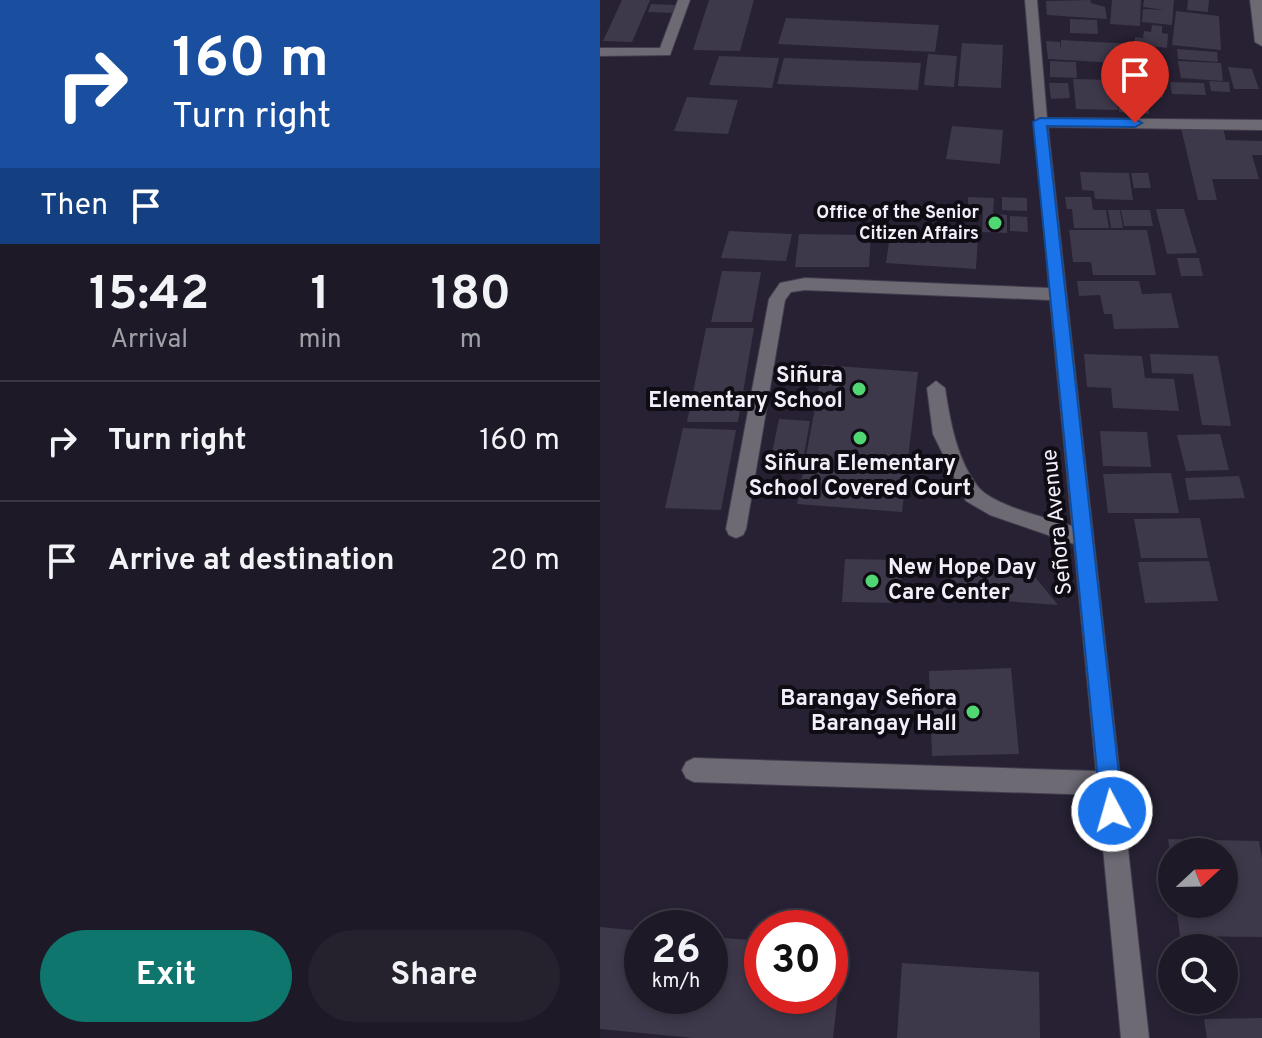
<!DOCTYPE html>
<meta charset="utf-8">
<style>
body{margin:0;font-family:Overpass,sans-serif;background:#25222e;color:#f1f3f6;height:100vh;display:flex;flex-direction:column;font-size:30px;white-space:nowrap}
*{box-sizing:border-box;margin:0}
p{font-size:26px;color:#a0a0a7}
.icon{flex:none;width:44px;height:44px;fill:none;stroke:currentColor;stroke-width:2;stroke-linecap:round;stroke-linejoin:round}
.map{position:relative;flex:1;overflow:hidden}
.panel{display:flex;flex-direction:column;background:#1d1926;width:600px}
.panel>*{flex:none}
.top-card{background:#1a4fa0;color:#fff;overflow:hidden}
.needle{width:52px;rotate:68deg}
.buttons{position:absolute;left:558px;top:838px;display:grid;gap:16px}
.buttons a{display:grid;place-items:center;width:80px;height:80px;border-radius:50%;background:#1d1926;box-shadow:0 4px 12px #0003,0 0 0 2px #3b3843;font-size:40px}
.speed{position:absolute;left:24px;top:910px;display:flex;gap:16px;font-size:40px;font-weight:700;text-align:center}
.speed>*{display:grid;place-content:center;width:104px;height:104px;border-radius:50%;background:#1d1926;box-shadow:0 4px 12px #0003,0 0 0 2px #3b3843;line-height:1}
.speed small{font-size:20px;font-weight:400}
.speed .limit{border:12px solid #d22;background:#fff;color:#111}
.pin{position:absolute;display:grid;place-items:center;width:68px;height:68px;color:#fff;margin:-82px -34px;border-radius:50% 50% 50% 0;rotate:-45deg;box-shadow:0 0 8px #0007}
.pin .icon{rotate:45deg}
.me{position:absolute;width:88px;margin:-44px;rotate:354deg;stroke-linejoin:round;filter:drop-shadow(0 0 6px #0008)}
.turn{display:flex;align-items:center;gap:28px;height:168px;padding:0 40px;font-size:36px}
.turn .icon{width:104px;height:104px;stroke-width:2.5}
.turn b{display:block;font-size:56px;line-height:68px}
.then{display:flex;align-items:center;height:76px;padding:0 40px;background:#0003;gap:16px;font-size:30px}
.eta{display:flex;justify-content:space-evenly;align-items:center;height:136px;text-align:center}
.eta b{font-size:48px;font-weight:700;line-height:56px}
.primary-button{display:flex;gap:16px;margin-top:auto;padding:16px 40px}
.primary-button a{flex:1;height:92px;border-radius:48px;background:#0f766e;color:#fff;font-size:32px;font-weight:700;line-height:92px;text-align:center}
.primary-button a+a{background:#25222e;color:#f1f3f6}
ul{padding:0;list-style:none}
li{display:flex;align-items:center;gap:24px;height:120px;padding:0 40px;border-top:2px solid #3b3843}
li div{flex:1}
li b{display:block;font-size:30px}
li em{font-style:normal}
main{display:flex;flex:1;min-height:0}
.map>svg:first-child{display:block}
.building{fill:#3e384b}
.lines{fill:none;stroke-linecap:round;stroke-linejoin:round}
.minor-casing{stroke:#433e4f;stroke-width:2}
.minor{fill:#6d6a74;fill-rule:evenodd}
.route{fill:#1a73e8;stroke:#114b97;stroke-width:2}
.poi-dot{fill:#51d674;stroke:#0f0c14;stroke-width:3}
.labels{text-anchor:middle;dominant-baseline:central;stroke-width:8;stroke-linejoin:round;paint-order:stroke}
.far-poi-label{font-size:18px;font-weight:bold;fill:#f2eefa;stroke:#0f0c14;text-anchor:end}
.poi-label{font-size:22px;font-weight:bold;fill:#f2eefa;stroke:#0f0c14;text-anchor:end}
.street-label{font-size:22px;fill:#f2eefa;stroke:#0f0c14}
</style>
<main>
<section class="panel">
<div class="top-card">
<div class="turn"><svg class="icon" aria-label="right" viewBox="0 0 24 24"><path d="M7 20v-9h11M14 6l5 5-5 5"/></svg><div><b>160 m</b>Turn right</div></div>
<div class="then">Then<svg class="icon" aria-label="arrive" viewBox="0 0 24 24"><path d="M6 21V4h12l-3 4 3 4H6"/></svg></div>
</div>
<div class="eta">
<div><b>15:42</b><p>Arrival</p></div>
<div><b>1</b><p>min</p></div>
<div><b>180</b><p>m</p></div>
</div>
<ul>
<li><svg class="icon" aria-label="right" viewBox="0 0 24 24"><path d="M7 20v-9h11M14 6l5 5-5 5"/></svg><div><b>Turn right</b></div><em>160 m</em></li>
<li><svg class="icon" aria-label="arrive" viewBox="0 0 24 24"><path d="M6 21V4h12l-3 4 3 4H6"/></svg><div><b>Arrive at destination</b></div><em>20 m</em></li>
</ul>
<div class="primary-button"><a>Exit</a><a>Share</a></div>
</section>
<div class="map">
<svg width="662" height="1038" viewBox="0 0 662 1038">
<rect width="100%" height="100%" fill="#272133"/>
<path class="building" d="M 22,0 L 50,0 L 32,42 L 3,41 Z
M 109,0 L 154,0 L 140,51 L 93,50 Z
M 490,0 L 491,3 L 505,7 L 507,19 L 447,15 L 446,1 Z
M 512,0 L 541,0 L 540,26 L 510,24 Z
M 544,0 L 574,0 L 572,25 L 542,22 L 543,9 L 565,10 L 543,7 Z
M 588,0 L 609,0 L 608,12 L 587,10 Z
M 51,4 L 77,5 L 74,13 L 48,12 Z
M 576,11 L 619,16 L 621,50 L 572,45 Z
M 186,18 L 339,25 L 335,52 L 178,44 Z
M 470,19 L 497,20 L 498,34 L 470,33 Z
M 552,25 L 562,26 L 562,33 L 568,34 L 567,48 L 535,44 L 535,37 L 543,38 L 544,31 L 551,32 Z
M 461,40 L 533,44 L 535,64 L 448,59 L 446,41 L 460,42 L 461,51 Z
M 362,43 L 403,45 L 401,88 L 358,86 Z
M 577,49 L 617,52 L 618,62 L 578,59 Z
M 535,51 L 548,51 L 549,68 L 536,67 Z
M 328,54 L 357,56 L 354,87 L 324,85 Z
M 119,56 L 179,58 L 172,88 L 109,85 Z
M 184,58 L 321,63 L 318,90 L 177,84 Z
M 450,61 L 476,62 L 477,78 L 450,77 Z
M 578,61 L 621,63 L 623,81 L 581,78 Z
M 628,67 L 652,69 L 659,89 L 634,89 Z
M 473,79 L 514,80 L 518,110 L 476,109 Z
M 517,80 L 561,82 L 563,98 L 548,97 L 549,114 L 519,112 Z
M 609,81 L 629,82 L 630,92 L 611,91 Z
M 570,82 L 604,83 L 606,95 L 572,94 Z
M 449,83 L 468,83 L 470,98 L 451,99 Z
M 87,97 L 138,100 L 128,134 L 74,131 Z
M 352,126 L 403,130 L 400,164 L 346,159 Z
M 581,128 L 623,128 L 626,140 L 662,141 L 662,155 L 652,155 L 659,179 L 612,179 L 617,200 L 598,200 Z
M 480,172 L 529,173 L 533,200 L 495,199 L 494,191 L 482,190 Z
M 531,173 L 548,173 L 551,188 L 534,188 Z
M 368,197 L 394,198 L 393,214 L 407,215 L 407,233 L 382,232 L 383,213 L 368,213 Z
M 402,197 L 427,198 L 427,211 L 402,210 Z
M 465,197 L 491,197 L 493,210 L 506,210 L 509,228 L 474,228 L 472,209 L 467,209 Z
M 556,209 L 584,209 L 597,253 L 567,254 Z
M 508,210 L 520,210 L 523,228 L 511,228 Z
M 521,210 L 550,210 L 553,226 L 524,226 Z
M 410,216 L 427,217 L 428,232 L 410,231 Z
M 469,230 L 547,230 L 556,275 L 493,275 L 491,262 L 473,262 Z
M 129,231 L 192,234 L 186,261 L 121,258 Z
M 199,234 L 271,235 L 269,267 L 195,267 Z
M 350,234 L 378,235 L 376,269 L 286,263 L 290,235 L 349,239 Z
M 577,258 L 599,258 L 603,276 L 581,276 Z
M 122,271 L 161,272 L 152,322 L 111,322 Z
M 477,281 L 539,281 L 542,294 L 571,293 L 579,328 L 514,329 L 512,314 L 504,314 L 500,295 L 479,296 Z
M 106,328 L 154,328 L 138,422 L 87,422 Z
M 484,354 L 542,356 L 545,378 L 574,379 L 579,411 L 513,408 L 511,388 L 487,387 Z
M 550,354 L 618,356 L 631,426 L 602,425 L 593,374 L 552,373 Z
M 223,365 L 318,372 L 302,512 L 197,504 Z
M 179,419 L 210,421 L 204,455 L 172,453 Z
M 83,428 L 136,430 L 121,510 L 65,508 Z
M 500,431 L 547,432 L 551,467 L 503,466 Z
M 620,434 L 629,470 L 586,471 L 577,435 Z
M 571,473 L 579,513 L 508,513 L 503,474 Z
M 639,476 L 645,498 L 589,500 L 585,478 Z
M 600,518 L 608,558 L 541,558 L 534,519 Z
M 245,559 L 302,560 L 300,603 L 242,602 Z
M 609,561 L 618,601 L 545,603 L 538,562 Z
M 352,563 L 427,567 L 458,605 L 350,597 Z
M 411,668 L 419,754 L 332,756 L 329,671 Z
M 568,839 L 659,841 L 662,858 L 662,937 L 580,936 L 576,904 L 624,904 L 624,852 L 570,852 Z
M 0,927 L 42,931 L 42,996 L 110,996 L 110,937 L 162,941 L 162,996 L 230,996 L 230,948 L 243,949 L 233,1038 L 93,1038 L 0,1029 Z
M 302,963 L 439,972 L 440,1038 L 297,1038 Z
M 662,1018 L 662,1038 L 607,1038 L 604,1019 Z"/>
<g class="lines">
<defs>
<path id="minor" d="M 78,0 L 90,0 L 70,55 L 0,56 L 0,48 L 60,48 Z
M 425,0 L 437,0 L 447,118 L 662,120 L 662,130 L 448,127 L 549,1038 L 521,1038 L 498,795 L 94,782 L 86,778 L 82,770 L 86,762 L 94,758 L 496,771 L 474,544 L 390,515 L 366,501 L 333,434 L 327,388 L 336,381 L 345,388 C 350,421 357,461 379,488 C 395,506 448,518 472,526 L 450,300 L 205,290 L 191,292 L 185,300 L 146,529 L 143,535 L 136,538 L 129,535 L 126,529 L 169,299 L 180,283 L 205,278 L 449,288 Z
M 650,0 L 662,0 L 662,46 L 655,42 Z"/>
</defs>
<use href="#minor" class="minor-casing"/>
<use href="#minor" class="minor"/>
</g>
<path class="route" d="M 440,118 L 535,119 L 542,123 L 535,127 L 447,126 L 523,811 L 520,819 L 512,822 L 504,819 L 501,811 L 433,122 Z"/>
<g class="poi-dot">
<circle cx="395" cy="223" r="8"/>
<circle cx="259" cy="389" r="8"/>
<circle cx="260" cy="438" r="8"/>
<circle cx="272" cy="581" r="8"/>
<circle cx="373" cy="712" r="8"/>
</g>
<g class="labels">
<g class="far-poi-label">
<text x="379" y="213">Office of the Senior<tspan x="379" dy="21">Citizen Affairs</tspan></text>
</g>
<g class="poi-label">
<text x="243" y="376">Siñura<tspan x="243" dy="25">Elementary School</tspan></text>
<text x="260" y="464" text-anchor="middle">Siñura Elementary<tspan x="260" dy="25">School Covered Court</tspan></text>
<text x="288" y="568" text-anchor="start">New Hope Day<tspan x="288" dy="25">Care Center</tspan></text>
<text x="357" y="699">Barangay Señora<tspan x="357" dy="25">Barangay Hall</tspan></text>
</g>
<g class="street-label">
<text transform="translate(458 522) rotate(-96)">Señora Avenue</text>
</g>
</g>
</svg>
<div class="buttons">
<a><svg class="needle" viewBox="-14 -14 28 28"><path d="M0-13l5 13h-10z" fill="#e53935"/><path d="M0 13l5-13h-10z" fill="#a0a0a7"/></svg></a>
<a><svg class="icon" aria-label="search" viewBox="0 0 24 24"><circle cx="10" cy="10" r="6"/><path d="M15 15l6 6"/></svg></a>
</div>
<div class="speed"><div>26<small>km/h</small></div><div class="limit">30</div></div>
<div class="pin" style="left:535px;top:123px;background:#d93025"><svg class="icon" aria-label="arrive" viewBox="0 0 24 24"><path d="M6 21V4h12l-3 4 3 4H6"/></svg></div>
<svg class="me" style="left:512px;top:811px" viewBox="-20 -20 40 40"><circle r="17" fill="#1a73e8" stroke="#fff" stroke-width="3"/><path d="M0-11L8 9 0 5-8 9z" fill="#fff"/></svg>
</div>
</main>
